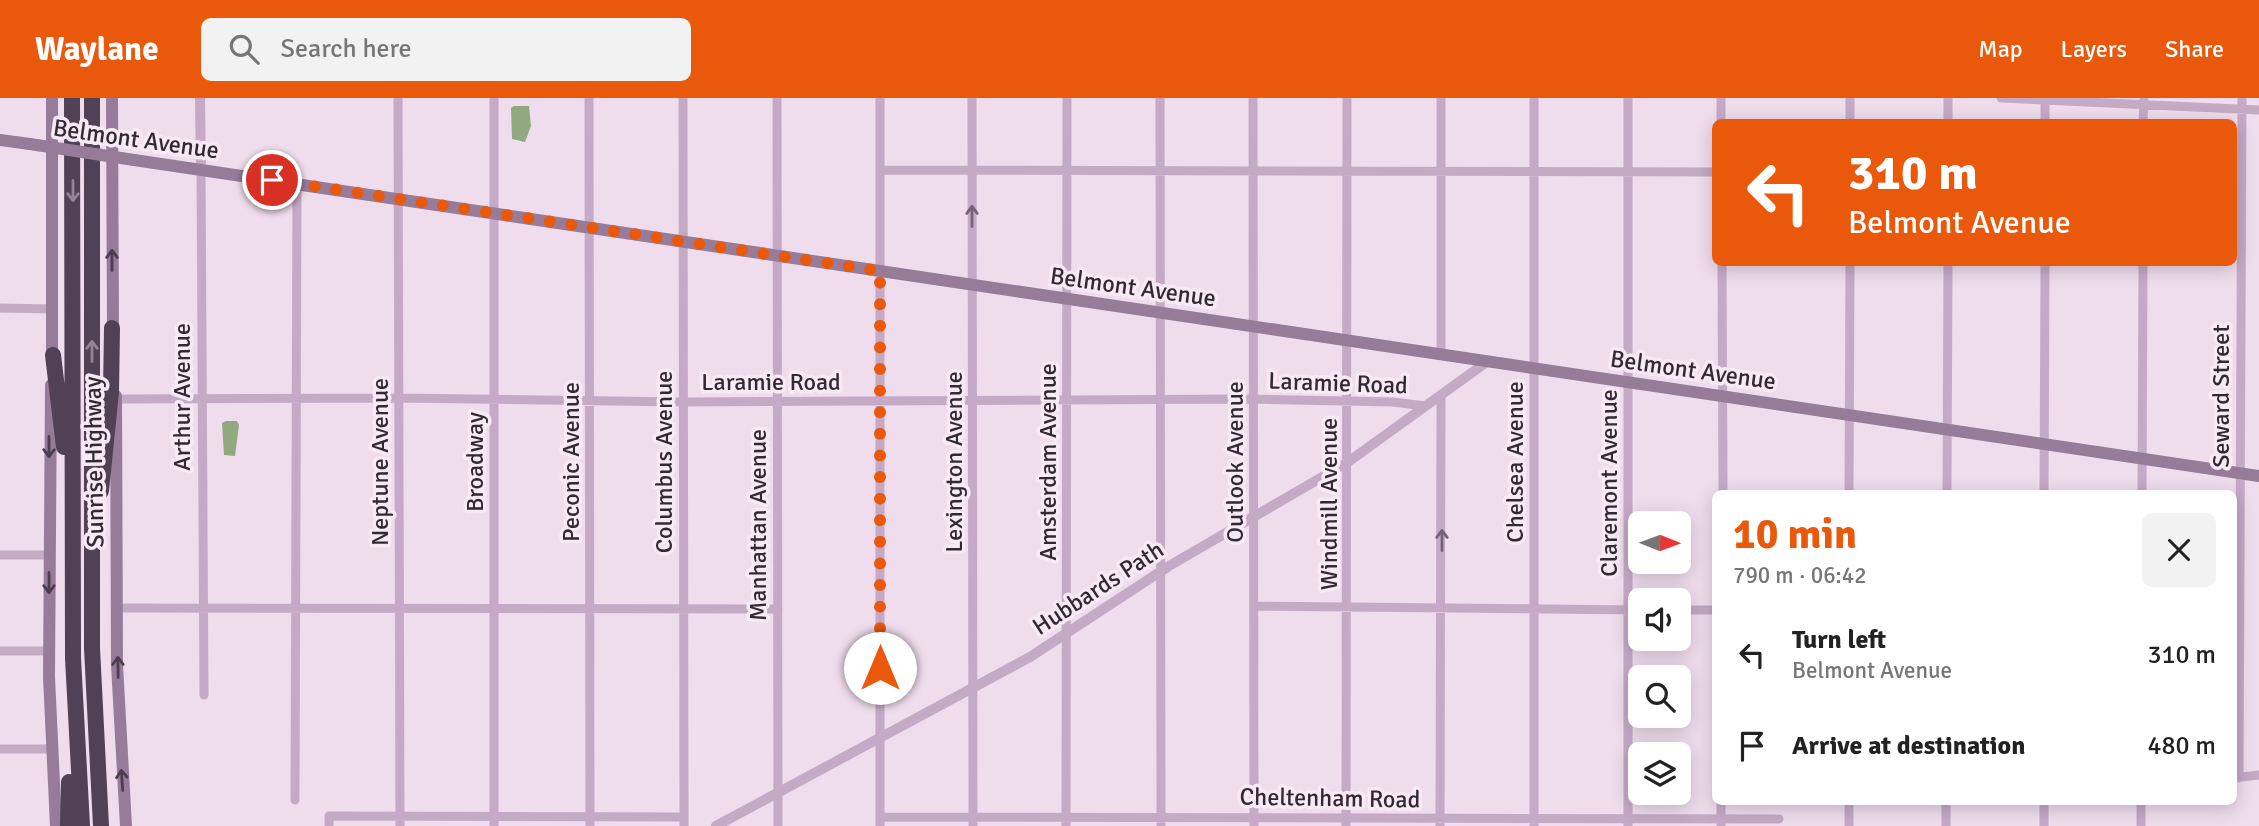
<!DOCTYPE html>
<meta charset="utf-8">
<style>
body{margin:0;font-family:Signika,sans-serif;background:#f2f2f2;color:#222;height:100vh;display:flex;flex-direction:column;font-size:26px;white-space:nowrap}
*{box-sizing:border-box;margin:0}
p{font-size:23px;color:#767676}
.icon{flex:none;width:38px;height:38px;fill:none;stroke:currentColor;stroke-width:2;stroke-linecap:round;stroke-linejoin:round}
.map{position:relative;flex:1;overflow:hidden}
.side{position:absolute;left:1712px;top:392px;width:525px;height:315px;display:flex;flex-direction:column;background:#fff;border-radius:10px;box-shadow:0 4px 18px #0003}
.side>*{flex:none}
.top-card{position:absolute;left:1712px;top:21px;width:525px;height:147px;border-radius:10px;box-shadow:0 4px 18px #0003;background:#ea580c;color:#fff;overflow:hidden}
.needle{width:46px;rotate:91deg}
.fabs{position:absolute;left:1628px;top:413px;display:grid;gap:14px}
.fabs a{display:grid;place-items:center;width:63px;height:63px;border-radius:10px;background:#fff;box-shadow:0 4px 18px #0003;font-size:35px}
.pin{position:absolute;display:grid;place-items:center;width:60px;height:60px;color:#fff;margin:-30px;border:4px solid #fff;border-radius:50%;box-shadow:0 2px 7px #0007}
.me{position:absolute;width:77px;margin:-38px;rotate:0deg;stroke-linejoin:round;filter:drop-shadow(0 0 5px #0008)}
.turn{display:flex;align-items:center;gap:24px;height:147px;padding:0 21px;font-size:32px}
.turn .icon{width:91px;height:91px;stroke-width:2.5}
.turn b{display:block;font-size:49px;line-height:60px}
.round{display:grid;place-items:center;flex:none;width:74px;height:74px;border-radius:10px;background:#f2f2f2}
.overview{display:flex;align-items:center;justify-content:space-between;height:119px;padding:0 21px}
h1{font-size:42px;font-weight:700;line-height:52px;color:#ea580c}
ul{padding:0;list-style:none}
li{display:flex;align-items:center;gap:21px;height:91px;padding:0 21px}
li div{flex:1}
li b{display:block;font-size:26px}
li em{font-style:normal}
header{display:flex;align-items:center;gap:42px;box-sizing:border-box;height:98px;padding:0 35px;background:#ea580c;color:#fff}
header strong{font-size:33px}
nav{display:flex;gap:38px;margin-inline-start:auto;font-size:24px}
.search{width:490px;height:63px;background:#f2f2f2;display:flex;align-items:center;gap:18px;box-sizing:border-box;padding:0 24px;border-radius:10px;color:#767676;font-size:26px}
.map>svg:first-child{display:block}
.water{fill:#91a97f}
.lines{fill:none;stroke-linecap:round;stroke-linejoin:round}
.minor{stroke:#c5aac6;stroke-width:9}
.tertiary{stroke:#c5aac6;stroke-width:10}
.secondary{stroke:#967c99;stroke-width:12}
.motorway{stroke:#514154;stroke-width:16}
.secondary-bridge{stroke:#967c99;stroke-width:12}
.oneway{stroke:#938495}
.oneway2{stroke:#746376}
.oneway3{stroke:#4b3e4d}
.route{stroke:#ea580c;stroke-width:12;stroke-dasharray:0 21.6}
.labels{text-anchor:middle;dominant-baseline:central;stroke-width:7;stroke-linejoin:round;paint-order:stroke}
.street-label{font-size:24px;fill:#322934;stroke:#f7e9f6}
</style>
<header>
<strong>Waylane</strong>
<div class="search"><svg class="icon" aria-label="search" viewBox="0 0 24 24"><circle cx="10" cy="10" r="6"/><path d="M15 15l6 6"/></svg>Search here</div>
<nav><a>Map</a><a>Layers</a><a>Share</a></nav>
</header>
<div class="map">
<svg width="2259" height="728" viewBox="0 0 2259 728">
<rect width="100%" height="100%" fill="#efddee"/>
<path class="water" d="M 514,8 L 529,8 L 531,28 L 525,44 L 512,41 L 511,10 Z
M 226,323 L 237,323 L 239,327 L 235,358 L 224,357 L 222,325 Z"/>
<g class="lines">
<path class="minor" d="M 398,0 L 400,728
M 494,0 L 494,728
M 589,0 L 590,728
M 683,0 L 684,728
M 777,0 L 778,728
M 880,0 L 880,728
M 972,0 L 973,728
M 1160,0 L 1161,728
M 1253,0 L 1254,728
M 1721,0 L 1721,24
M 1850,0 L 1850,24
M 2001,0 L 2259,12
M 1948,24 L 1948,0
M 2045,24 L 2045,0
M 2143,24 L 2144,2
M 201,72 L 204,597
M 880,72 L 1715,74
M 1722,164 L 1723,396
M 0,210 L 53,211
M 1441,255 L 1441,0
M 116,301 L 399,300 L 683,304 L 1246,301 L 1393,304 L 1425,308
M 1849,396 L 1850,164
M 1947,396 L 1948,164
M 2044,396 L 2045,164
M 2142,396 L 2143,164
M 0,457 L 49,457
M 1255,508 L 1640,512
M 117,510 L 778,511
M 1678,512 L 1715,512
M 0,553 L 49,553
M 0,651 L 51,651
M 2233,680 L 2259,677
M 2239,680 L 2242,0
M 295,702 L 297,86
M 880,719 L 1779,721
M 329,728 L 329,718 L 684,719
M 1066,728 L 1067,0
M 1346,728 L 1347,0
M 1440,728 L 1441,298
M 1534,728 L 1534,0
M 1628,728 L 1628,0
M 1721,728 L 1721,704
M 1849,728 L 1849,704
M 1946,728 L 1946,704
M 2044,728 L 2044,704
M 2141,728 L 2141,704"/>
<path class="tertiary" d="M 200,0 L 201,72
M 716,728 L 1030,559 L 1169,468 L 1348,364 L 1488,263"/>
<path class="secondary" d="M 112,0 L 113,238
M 0,42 L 30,46
M 134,62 L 2259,378
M 52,266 L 52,0
M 51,287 L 49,579 L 56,728
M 116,298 L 117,567 L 126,728"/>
<path class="motorway" d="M 72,0 L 73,560 L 82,728
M 92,0 L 92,550 L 101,728
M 53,257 L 64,349
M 101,393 L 111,294 L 112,230
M 68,728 L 69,684"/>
<path class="secondary-bridge" d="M 30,46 L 134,62"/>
</g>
<defs><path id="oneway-shaft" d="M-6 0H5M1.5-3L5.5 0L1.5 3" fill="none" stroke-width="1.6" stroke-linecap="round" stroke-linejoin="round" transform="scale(1.75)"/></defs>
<g class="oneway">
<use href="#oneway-shaft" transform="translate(73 93) rotate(90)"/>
<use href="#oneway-shaft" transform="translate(92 253) rotate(-90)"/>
</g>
<g class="oneway2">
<use href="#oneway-shaft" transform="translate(972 118) rotate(-90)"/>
<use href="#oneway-shaft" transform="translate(1442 442) rotate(-90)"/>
</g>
<g class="oneway3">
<use href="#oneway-shaft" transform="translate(112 162) rotate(-90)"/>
<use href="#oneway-shaft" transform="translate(49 349) rotate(90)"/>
<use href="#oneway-shaft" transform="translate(49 485) rotate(90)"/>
<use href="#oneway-shaft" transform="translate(118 569) rotate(-91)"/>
<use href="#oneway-shaft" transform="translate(122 682) rotate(-94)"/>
</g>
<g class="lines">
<path class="route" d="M 272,82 L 880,173 L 880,570"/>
</g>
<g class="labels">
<g class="street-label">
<text transform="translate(136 41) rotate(8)">Belmont Avenue</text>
<text transform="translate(1133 189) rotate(8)">Belmont Avenue</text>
<text transform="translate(1693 272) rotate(8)">Belmont Avenue</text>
<text x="771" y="284">Laramie Road</text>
<text transform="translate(1338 285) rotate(2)">Laramie Road</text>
<text transform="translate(2221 298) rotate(-90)">Seward Street</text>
<text transform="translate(182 299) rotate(-90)">Arthur Avenue</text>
<text transform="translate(94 364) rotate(-91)">Sunrise Highway</text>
<text transform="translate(380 364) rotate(-90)">Neptune Avenue</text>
<text transform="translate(475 364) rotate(-90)">Broadway</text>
<text transform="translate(571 364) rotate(-90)">Peconic Avenue</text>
<text transform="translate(664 364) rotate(-90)">Columbus Avenue</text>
<text transform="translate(954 364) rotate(-90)">Lexington Avenue</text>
<text transform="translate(1048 364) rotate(-90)">Amsterdam Avenue</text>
<text transform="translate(1235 364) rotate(-90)">Outlook Avenue</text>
<text transform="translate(1515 364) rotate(-90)">Chelsea Avenue</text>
<text transform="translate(1609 385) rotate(-90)">Claremont Avenue</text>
<text transform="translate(1329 406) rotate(-90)">Windmill Avenue</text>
<text transform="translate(758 427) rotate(-90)">Manhattan Avenue</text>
<text transform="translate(1098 490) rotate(-33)">Hubbards Path</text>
<text transform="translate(1330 700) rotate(1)">Cheltenham Road</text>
</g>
</g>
</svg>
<div class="fabs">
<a><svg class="needle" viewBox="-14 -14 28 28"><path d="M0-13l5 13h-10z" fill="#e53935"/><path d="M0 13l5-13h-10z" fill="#767676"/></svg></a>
<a><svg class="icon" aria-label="sound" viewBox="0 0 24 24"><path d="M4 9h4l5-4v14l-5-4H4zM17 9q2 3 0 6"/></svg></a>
<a><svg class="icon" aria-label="search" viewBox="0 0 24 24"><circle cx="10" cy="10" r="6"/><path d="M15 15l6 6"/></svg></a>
<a><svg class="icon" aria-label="layers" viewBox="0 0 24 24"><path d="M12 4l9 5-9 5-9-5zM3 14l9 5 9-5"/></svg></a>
</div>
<div class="pin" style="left:272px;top:82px;background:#d93025"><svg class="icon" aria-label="arrive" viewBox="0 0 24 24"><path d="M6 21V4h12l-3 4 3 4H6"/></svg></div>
<svg class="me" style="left:880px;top:570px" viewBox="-20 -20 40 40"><circle r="19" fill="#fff"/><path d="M0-13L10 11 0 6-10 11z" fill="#ea580c"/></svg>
<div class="top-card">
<div class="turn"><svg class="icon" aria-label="left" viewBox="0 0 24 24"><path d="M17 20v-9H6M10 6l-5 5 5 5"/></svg><div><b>310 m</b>Belmont Avenue</div></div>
</div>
<section class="side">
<div class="overview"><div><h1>10 min</h1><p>790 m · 06:42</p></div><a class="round"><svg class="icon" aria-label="close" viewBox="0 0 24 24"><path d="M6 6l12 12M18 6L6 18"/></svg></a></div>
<ul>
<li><svg class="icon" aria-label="left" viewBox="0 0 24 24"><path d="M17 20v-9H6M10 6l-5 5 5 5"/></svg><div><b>Turn left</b><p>Belmont Avenue</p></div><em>310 m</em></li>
<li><svg class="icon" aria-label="arrive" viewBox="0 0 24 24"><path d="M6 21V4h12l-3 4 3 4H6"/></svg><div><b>Arrive at destination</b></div><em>480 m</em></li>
</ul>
</section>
</div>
